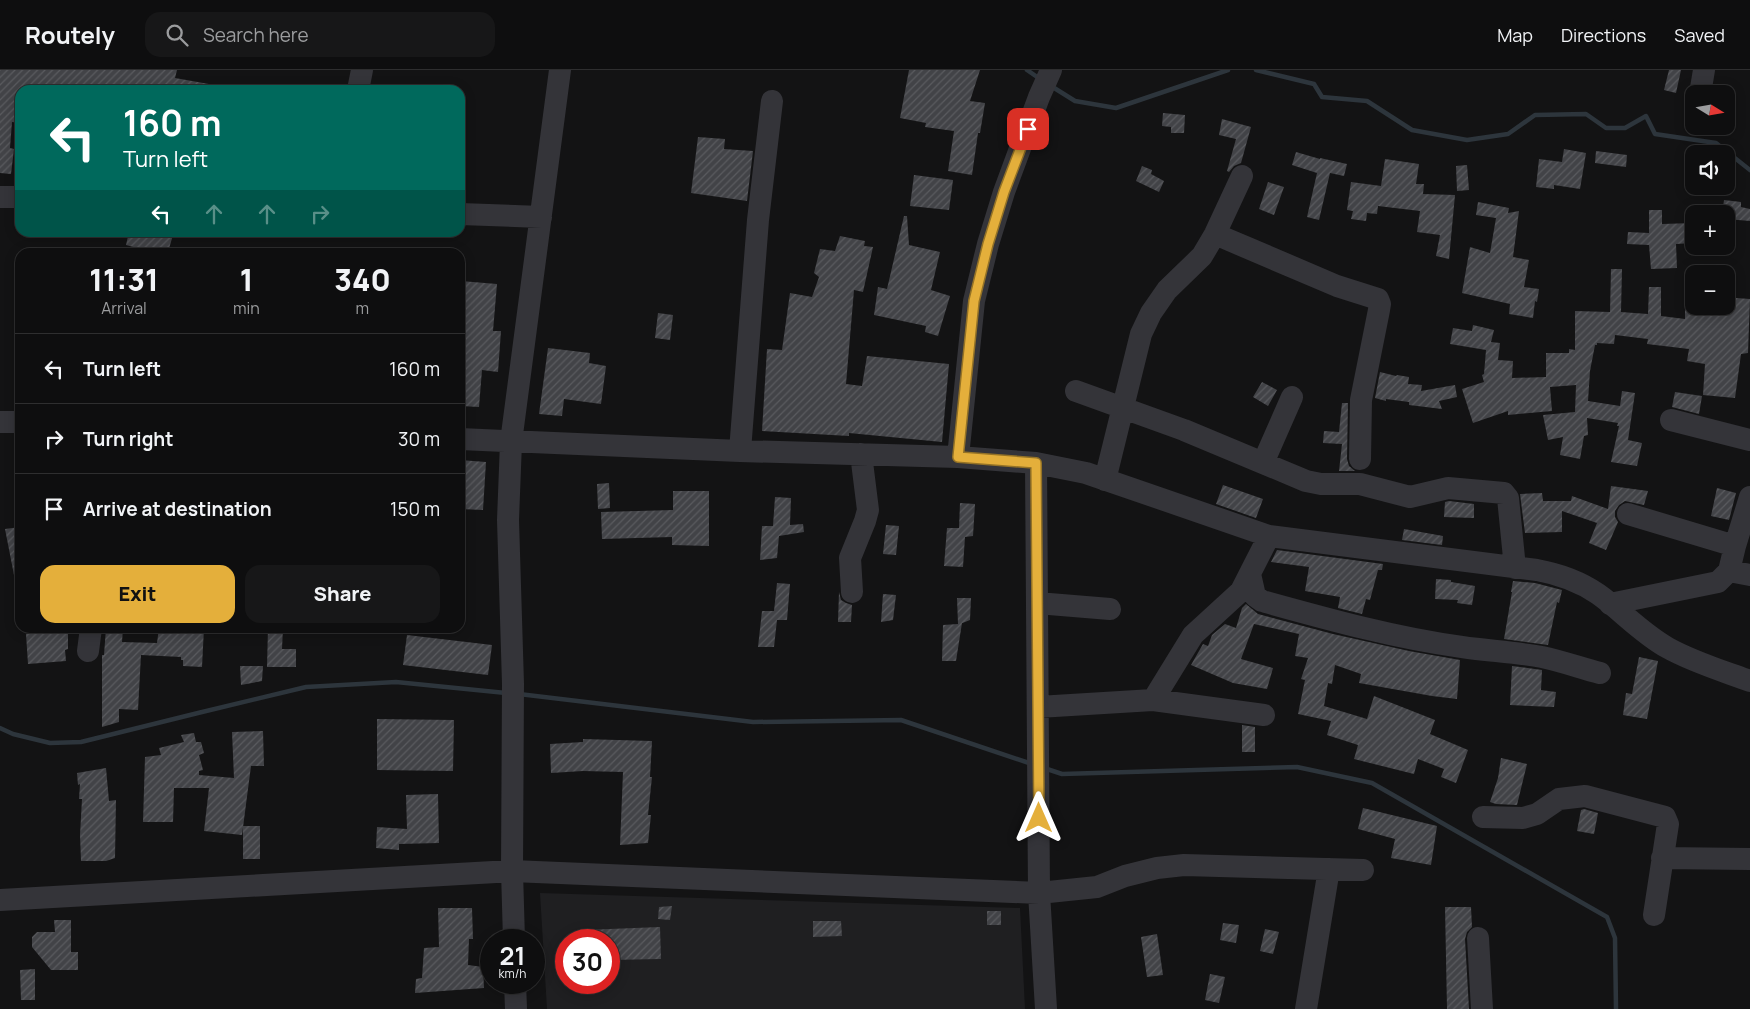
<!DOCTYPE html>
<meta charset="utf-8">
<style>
body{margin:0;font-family:Manrope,sans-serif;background:#171718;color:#f1f3f6;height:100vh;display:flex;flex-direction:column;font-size:19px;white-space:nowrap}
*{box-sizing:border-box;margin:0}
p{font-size:16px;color:#9b9c9e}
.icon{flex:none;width:28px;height:28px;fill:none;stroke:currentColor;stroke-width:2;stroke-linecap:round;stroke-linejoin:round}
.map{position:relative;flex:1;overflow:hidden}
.sheet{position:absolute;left:15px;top:178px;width:450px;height:385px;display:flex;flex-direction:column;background:#0e0e0f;border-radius:15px;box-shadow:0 2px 12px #0003,0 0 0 1px #2e2e2f}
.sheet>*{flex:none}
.banner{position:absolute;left:15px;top:15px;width:450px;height:152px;border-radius:15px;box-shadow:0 2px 12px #0003,0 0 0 1px #2e2e2f;background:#00695c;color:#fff;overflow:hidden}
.needle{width:32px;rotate:101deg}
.buttons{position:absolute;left:1685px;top:15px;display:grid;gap:10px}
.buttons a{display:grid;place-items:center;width:50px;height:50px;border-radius:10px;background:#0e0e0f;box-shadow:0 2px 12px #0003,0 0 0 1px #2e2e2f;font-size:25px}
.speed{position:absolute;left:480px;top:859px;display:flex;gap:10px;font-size:25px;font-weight:700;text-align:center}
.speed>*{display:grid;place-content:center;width:65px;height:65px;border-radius:50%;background:#0e0e0f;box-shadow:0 2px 12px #0003,0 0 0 1px #2e2e2f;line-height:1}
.speed small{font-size:12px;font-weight:400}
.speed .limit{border:8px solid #d22;background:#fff;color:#111}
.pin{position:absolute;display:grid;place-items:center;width:42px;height:42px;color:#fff;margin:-21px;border-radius:10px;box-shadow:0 2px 8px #0006}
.me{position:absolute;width:55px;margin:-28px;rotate:0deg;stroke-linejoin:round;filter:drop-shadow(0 0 4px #0008)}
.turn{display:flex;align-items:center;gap:18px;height:105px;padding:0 25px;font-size:22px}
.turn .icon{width:65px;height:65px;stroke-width:2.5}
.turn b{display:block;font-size:35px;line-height:42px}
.lanes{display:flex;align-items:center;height:48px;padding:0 25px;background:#0003;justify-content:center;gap:25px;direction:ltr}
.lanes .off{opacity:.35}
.eta{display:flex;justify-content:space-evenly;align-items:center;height:85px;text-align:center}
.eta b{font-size:30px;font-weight:800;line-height:35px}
.cta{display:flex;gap:10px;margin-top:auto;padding:10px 25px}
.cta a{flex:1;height:58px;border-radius:15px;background:#e4af3b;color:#111;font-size:20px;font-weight:800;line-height:58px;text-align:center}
.cta a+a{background:#171718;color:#f1f3f6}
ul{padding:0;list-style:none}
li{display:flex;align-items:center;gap:15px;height:70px;padding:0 25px;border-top:1px solid #2e2e2f}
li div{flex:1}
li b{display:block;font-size:19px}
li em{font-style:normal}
header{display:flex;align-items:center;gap:30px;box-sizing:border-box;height:70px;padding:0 25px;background:#0e0e0f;border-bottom:1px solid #2e2e2f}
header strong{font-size:24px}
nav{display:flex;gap:28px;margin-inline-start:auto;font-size:18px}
.search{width:350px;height:45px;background:#171718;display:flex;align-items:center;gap:12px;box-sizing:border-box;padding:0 18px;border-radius:15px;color:#9b9c9e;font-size:19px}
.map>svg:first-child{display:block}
.built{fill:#1f1f21;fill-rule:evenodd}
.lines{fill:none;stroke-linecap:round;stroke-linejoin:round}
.stream{stroke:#2d353c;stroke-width:4.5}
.building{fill:url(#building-hatch)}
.minor{stroke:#343439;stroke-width:22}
.route-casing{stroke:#947226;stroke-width:12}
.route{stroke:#e4af3b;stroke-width:9}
</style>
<header>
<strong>Routely</strong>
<div class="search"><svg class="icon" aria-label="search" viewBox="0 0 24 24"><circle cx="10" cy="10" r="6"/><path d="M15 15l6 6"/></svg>Search here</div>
<nav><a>Map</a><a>Directions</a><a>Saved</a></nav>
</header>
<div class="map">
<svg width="1750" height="939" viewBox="0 0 1750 939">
<defs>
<pattern id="building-hatch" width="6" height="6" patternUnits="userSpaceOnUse" patternTransform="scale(1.25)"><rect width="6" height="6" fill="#424347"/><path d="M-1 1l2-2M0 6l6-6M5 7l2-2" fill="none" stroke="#5a5b5f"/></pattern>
</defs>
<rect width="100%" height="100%" fill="#131314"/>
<path class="built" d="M 540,823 L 1020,838 L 1025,939 L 547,939 ZM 566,870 L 609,870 L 609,912 L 566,912 Z"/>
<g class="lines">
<path class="stream" d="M 1027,0 L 1040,9
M 1256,0 L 1314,14 L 1322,27 L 1367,31 L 1412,60 L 1467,70 L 1508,64 L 1535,45 L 1586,44 L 1606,58 L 1625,58 L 1646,46 L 1655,64 L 1716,73 L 1750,100
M 1051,16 L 1075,31 L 1116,38 L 1228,0
M 519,624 L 753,652 L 901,650 L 1032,694
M 0,658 L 13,664 L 50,673 L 81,672 L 198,643 L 306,617 L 396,612 L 506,623
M 1044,698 L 1062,704 L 1297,697 L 1372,713 L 1607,847 L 1615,868 L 1616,939"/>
</g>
<path class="building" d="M 0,0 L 177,0 L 175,8 L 209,14 L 208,20 L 20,20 L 20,53 L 12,52 L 10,78 L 14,79 L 11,104 L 0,103 Z
M 909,0 L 980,0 L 970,31 L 985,33 L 980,63 L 978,63 L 972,105 L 948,101 L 954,61 L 925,57 L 926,53 L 900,48 Z
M 1669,0 L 1681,0 L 1676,23 L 1664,20 Z
M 1163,43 L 1185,45 L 1184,63 L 1171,63 L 1171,57 L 1162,56 Z
M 1222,49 L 1251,57 L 1241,93 L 1234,96 L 1229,102 L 1227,101 L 1236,69 L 1219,65 Z
M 698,67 L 725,69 L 724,79 L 753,81 L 747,131 L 691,123 Z
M 1564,79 L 1586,83 L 1580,119 L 1554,115 L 1554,119 L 1536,117 L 1539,89 L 1562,92 Z
M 1596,81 L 1627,85 L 1626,97 L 1595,93 Z
M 1296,82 L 1320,89 L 1320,88 L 1347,94 L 1344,106 L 1330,103 L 1319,150 L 1307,147 L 1317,103 L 1292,95 Z
M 1385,89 L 1419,94 L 1416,114 L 1424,114 L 1423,124 L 1455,125 L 1449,189 L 1436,186 L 1440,165 L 1417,162 L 1420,141 L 1378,136 L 1377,144 L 1367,143 L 1366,151 L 1351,149 L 1353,141 L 1347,140 L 1351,112 L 1381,116 Z
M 1467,95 L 1469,120 L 1457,121 L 1456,96 Z
M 1142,96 L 1152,100 L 1151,104 L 1164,111 L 1159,122 L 1136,111 Z
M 914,105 L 953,110 L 949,140 L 910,136 Z
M 1268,112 L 1284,117 L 1274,145 L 1259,139 Z
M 1724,130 L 1741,132 L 1741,137 L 1750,139 L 1750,151 L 1726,149 L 1726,144 L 1722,144 Z
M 1478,132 L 1509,138 L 1508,143 L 1519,141 L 1513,187 L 1529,190 L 1524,217 L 1539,219 L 1537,232 L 1535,231 L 1533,248 L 1509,244 L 1510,234 L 1462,223 L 1470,177 L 1490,183 L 1496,148 L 1476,145 Z
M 1649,140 L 1662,140 L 1662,154 L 1693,153 L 1693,173 L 1676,174 L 1677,198 L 1651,199 L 1649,175 L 1627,174 L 1628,162 L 1649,163 Z
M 904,146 L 907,146 L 909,175 L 940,182 L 931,220 L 950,226 L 938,266 L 925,262 L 926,256 L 874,245 L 878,217 L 887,219 Z
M 129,162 L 165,162 L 173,165 L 168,182 L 152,182 L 126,175 Z
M 840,166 L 865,171 L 864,176 L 873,177 L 863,222 L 854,220 L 846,314 L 862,316 L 867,286 L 949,294 L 942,372 L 849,363 L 849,366 L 762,361 L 767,279 L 782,280 L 790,223 L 812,227 L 819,207 L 814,203 L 820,179 L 835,181 Z
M 1611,199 L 1622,199 L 1621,242 L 1648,244 L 1649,217 L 1661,217 L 1661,246 L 1685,249 L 1685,239 L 1735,240 L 1736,228 L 1750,229 L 1748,283 L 1741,284 L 1735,328 L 1703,325 L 1705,294 L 1687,291 L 1689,279 L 1647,274 L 1648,269 L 1615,265 L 1614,274 L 1597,273 L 1597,275 L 1595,275 L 1590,301 L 1588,331 L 1620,336 L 1622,321 L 1635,323 L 1628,370 L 1642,373 L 1637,396 L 1611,392 L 1619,356 L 1617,356 L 1618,353 L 1587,348 L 1588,365 L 1584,366 L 1580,389 L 1560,385 L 1563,367 L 1548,370 L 1543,345 L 1575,342 L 1576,315 L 1550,317 L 1552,341 L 1508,345 L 1508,341 L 1473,353 L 1462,319 L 1484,312 L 1482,305 L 1484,304 L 1486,280 L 1450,274 L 1453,258 L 1472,261 L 1473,255 L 1494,260 L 1491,272 L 1500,273 L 1498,290 L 1513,291 L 1512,308 L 1546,307 L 1546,283 L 1569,283 L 1569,279 L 1575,280 L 1575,241 L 1610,242 Z
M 461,211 L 497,214 L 493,261 L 501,261 L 498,302 L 482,300 L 479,337 L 460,336 L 460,229 Z
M 658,243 L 673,245 L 670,270 L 655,268 Z
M 548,278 L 590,283 L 589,293 L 606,296 L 601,334 L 564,329 L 562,346 L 539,344 Z
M 1380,302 L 1396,306 L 1397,305 L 1409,307 L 1408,314 L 1422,315 L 1421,321 L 1455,315 L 1457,327 L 1439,331 L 1442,339 L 1409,335 L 1409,332 L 1386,329 L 1386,331 L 1375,328 Z
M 1262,312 L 1277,320 L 1268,336 L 1253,327 Z
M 1675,322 L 1702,326 L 1699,344 L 1672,337 Z
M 1342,333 L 1348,333 L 1347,389 L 1349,396 L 1355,401 L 1339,401 L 1342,374 L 1323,373 L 1324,361 L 1339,362 Z
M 460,390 L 486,392 L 483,440 L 460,439 Z
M 609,413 L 610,438 L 598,439 L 597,414 Z
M 1223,415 L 1263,429 L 1256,448 L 1216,434 Z
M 1611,416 L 1648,421 L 1644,435 L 1625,431 L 1619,435 L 1615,441 L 1615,447 L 1618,452 L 1606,480 L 1589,473 L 1597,453 L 1562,441 L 1562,462 L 1525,463 L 1520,424 L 1542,423 L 1543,431 L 1571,431 L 1572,426 L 1608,439 Z
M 1717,418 L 1736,423 L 1729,450 L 1711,446 Z
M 673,421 L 709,421 L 709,476 L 672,475 L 672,467 L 602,469 L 601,442 L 673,440 Z
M 775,427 L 791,428 L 790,455 L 803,454 L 804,462 L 779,466 L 777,488 L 760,490 L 762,456 L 773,456 Z
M 1449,431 L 1474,434 L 1474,448 L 1444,447 L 1445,432 Z
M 960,433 L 975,434 L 973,466 L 965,467 L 963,497 L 944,496 L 947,458 L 959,458 Z
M 886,455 L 899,456 L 896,485 L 883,484 Z
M 20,457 L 20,504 L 14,505 L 5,459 Z
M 1404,459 L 1443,466 L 1442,475 L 1402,470 Z
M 1277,480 L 1383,494 L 1382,500 L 1378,500 L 1370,530 L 1366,529 L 1362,544 L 1338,538 L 1340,527 L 1305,521 L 1309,497 L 1271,492 Z
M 1436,509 L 1451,510 L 1451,512 L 1475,516 L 1472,535 L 1457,533 L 1458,530 L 1435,529 Z
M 1513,511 L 1535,513 L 1562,520 L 1559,533 L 1557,532 L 1548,575 L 1504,569 L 1512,522 L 1511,522 Z
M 777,513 L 790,514 L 787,550 L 777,550 L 774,577 L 758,577 L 762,541 L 774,541 Z
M 839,522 L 841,530 L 846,533 L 852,535 L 851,552 L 838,552 Z
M 883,524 L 896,525 L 893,550 L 881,552 Z
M 957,528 L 971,528 L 970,550 L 960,554 L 962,553 L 956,591 L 942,591 L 943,555 L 958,554 Z
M 1246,534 L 1258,544 L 1333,564 L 1409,581 L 1460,590 L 1457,629 L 1432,626 L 1359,613 L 1361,604 L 1335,595 L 1332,614 L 1328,613 L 1324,636 L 1367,649 L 1374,626 L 1435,650 L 1430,664 L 1468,680 L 1456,713 L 1441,707 L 1444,699 L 1418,689 L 1414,704 L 1354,689 L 1358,675 L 1327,665 L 1331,651 L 1298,644 L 1305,610 L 1301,609 L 1308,588 L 1295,586 L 1299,564 L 1254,554 L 1241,589 L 1273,598 L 1267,619 L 1233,613 L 1191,595 L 1203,574 L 1208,576 L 1212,565 L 1225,554 L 1236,558 L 1242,538 Z
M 106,558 L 123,558 L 122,572 L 157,573 L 159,558 L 204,558 L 202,597 L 183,596 L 183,590 L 181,590 L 181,587 L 141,585 L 138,640 L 119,639 L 119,652 L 102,657 L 102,585 L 104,585 Z
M 268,558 L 283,558 L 282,579 L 296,579 L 296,597 L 267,597 Z
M 68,561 L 68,579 L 65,580 L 66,591 L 28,594 L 26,564 Z
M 407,565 L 492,575 L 488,605 L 403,595 Z
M 1639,587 L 1658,591 L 1647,649 L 1623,645 L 1626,623 L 1632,624 Z
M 240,596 L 263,596 L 262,611 L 241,615 Z
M 1512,596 L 1542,600 L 1541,620 L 1556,622 L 1554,637 L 1510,635 Z
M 377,649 L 454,650 L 453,701 L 377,700 Z
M 1242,655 L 1255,657 L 1255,682 L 1242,682 Z
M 263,661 L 264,696 L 251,696 L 242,765 L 204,761 L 209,718 L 174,718 L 173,752 L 143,752 L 145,687 L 161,685 L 159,678 L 184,672 L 181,665 L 194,663 L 196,672 L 201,672 L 204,683 L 199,685 L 203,700 L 199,701 L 199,705 L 234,708 L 232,662 Z
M 583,669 L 652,671 L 650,707 L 652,707 L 648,745 L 651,745 L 648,773 L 620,775 L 623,702 L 583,701 L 551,703 L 550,674 L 583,672 Z
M 1501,688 L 1527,694 L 1517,735 L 1496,734 L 1490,732 L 1498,708 Z
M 106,698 L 109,731 L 116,730 L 115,788 L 106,791 L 81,791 L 80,765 L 82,729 L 79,729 L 80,714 L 78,715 L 77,703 Z
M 438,724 L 439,773 L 399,774 L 399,780 L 376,778 L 377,757 L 407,759 L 406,725 Z
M 1363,738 L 1437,756 L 1431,795 L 1391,788 L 1395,769 L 1358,759 Z
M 1584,739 L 1598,743 L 1594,764 L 1577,761 L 1581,740 Z
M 243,756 L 260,756 L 260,789 L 243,789 Z
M 672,836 L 670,850 L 658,849 L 659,837 Z
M 1445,837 L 1471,837 L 1472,857 L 1467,862 L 1465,869 L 1469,939 L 1447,939 Z
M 438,838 L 472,838 L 473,869 L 469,869 L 468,895 L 483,897 L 484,918 L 415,923 L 416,909 L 422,908 L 424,878 L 439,877 Z
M 987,841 L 1001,841 L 1001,855 L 987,855 Z
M 54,850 L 71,850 L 71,882 L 78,882 L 78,900 L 51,900 L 32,877 L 32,867 L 37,862 L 55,862 Z
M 813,851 L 841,851 L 842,866 L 813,867 Z
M 1223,853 L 1239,855 L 1236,873 L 1220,870 Z
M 660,857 L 661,889 L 611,890 L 610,870 L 584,870 L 584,860 Z
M 1265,859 L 1279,862 L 1273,884 L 1260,881 Z
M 1157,864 L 1163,905 L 1147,907 L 1141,867 Z
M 35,899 L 35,930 L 21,930 L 20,900 Z
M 1210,904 L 1225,907 L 1219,933 L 1205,930 Z"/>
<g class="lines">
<path class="minor" d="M 358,20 L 362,0
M 1700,24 L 1704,0
M 0,127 L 20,127
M 460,144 L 541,147
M 1215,164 L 1337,216 L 1378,229 L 1380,234 L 1379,240 L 1361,330 L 1360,389
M 1076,321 L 1184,360 L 1306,411 L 1321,414 L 1360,414 L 1410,427 L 1448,418 L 1504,423 L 1508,428 L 1515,498
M 1671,350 L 1750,370
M 0,352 L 20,352
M 460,369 L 740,381 L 958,387 L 1036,393 L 1086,403 L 1269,466 L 1537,500 C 1559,504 1579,511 1598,524 C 1622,541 1641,563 1668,578 C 1693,592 1723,601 1750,611
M 740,381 L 758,150 L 772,31
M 958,387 L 974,231 L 988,174 L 1004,122 L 1039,27 L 1051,0
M 1036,393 L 1039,823 L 1046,939
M 1263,393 L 1292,327
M 1105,410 L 1141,264 L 1151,243 L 1167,220 L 1202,186 L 1215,164 L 1242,106
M 1628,444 L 1735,476
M 1729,501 L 1750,505
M 1250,504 L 1255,526 L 1262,531 C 1327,549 1395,568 1462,577 C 1489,581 1515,582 1542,587 C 1561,591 1581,598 1600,603
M 852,522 L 850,488 L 865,451 L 868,440 L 861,384
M 1037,533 L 1110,539
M 1610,534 L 1718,512 L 1729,501 L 1735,476 L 1750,427
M 88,581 L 91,558
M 1153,630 L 1193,565 L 1241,521 L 1269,466
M 1038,637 L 1153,630 L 1264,645
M 1483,747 L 1523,748 L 1537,744 L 1559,729 L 1585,726 L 1665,747 L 1668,754 L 1654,845
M 1662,788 L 1750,789
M 0,830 L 512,801 L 1039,823 L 1097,817 L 1125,806 L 1157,798 L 1184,795 L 1363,800
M 1478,868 L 1482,939
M 514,870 L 512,801 L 513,614 L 508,450 L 511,372 L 560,0
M 515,912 L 516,939
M 1306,939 L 1329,799"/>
</g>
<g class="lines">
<defs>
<path id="route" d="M 1028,59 L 1004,122 L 988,174 L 974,231 L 958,387 L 1036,393 L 1039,748"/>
</defs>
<use href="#route" class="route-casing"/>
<use href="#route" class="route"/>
</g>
</svg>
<div class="buttons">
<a><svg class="needle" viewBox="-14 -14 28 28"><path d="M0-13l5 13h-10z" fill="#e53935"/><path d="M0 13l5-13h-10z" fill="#9b9c9e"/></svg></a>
<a><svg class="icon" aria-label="sound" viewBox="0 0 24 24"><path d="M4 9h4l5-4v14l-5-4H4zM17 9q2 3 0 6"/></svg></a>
<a>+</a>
<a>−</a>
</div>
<div class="speed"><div>21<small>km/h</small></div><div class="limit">30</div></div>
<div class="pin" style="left:1028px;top:59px;background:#d93025"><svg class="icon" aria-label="arrive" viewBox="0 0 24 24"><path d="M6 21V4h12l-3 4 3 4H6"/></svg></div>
<svg class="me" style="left:1039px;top:748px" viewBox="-20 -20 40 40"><path d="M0-17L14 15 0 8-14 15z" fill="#e4af3b" stroke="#fff" stroke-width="4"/></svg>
<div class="banner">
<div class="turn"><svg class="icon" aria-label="left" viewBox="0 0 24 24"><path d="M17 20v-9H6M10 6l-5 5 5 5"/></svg><div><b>160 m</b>Turn left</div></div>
<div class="lanes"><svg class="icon" aria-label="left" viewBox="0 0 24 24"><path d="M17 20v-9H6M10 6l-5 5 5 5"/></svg><svg class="icon off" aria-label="ahead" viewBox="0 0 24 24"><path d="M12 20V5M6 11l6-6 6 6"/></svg><svg class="icon off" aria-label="ahead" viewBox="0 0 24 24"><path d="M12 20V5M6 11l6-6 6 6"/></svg><svg class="icon off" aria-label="right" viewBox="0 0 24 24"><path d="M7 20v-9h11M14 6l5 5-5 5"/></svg></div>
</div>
<section class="sheet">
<div class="eta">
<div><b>11:31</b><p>Arrival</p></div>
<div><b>1</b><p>min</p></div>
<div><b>340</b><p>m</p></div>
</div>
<ul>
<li><svg class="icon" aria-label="left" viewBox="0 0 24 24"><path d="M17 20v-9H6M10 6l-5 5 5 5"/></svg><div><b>Turn left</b></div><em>160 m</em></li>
<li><svg class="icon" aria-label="right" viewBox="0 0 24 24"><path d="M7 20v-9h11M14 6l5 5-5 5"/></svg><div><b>Turn right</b></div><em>30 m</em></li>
<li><svg class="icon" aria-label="arrive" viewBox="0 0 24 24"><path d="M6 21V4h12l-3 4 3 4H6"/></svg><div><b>Arrive at destination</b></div><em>150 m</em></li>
</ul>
<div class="cta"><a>Exit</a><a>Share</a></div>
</section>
</div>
